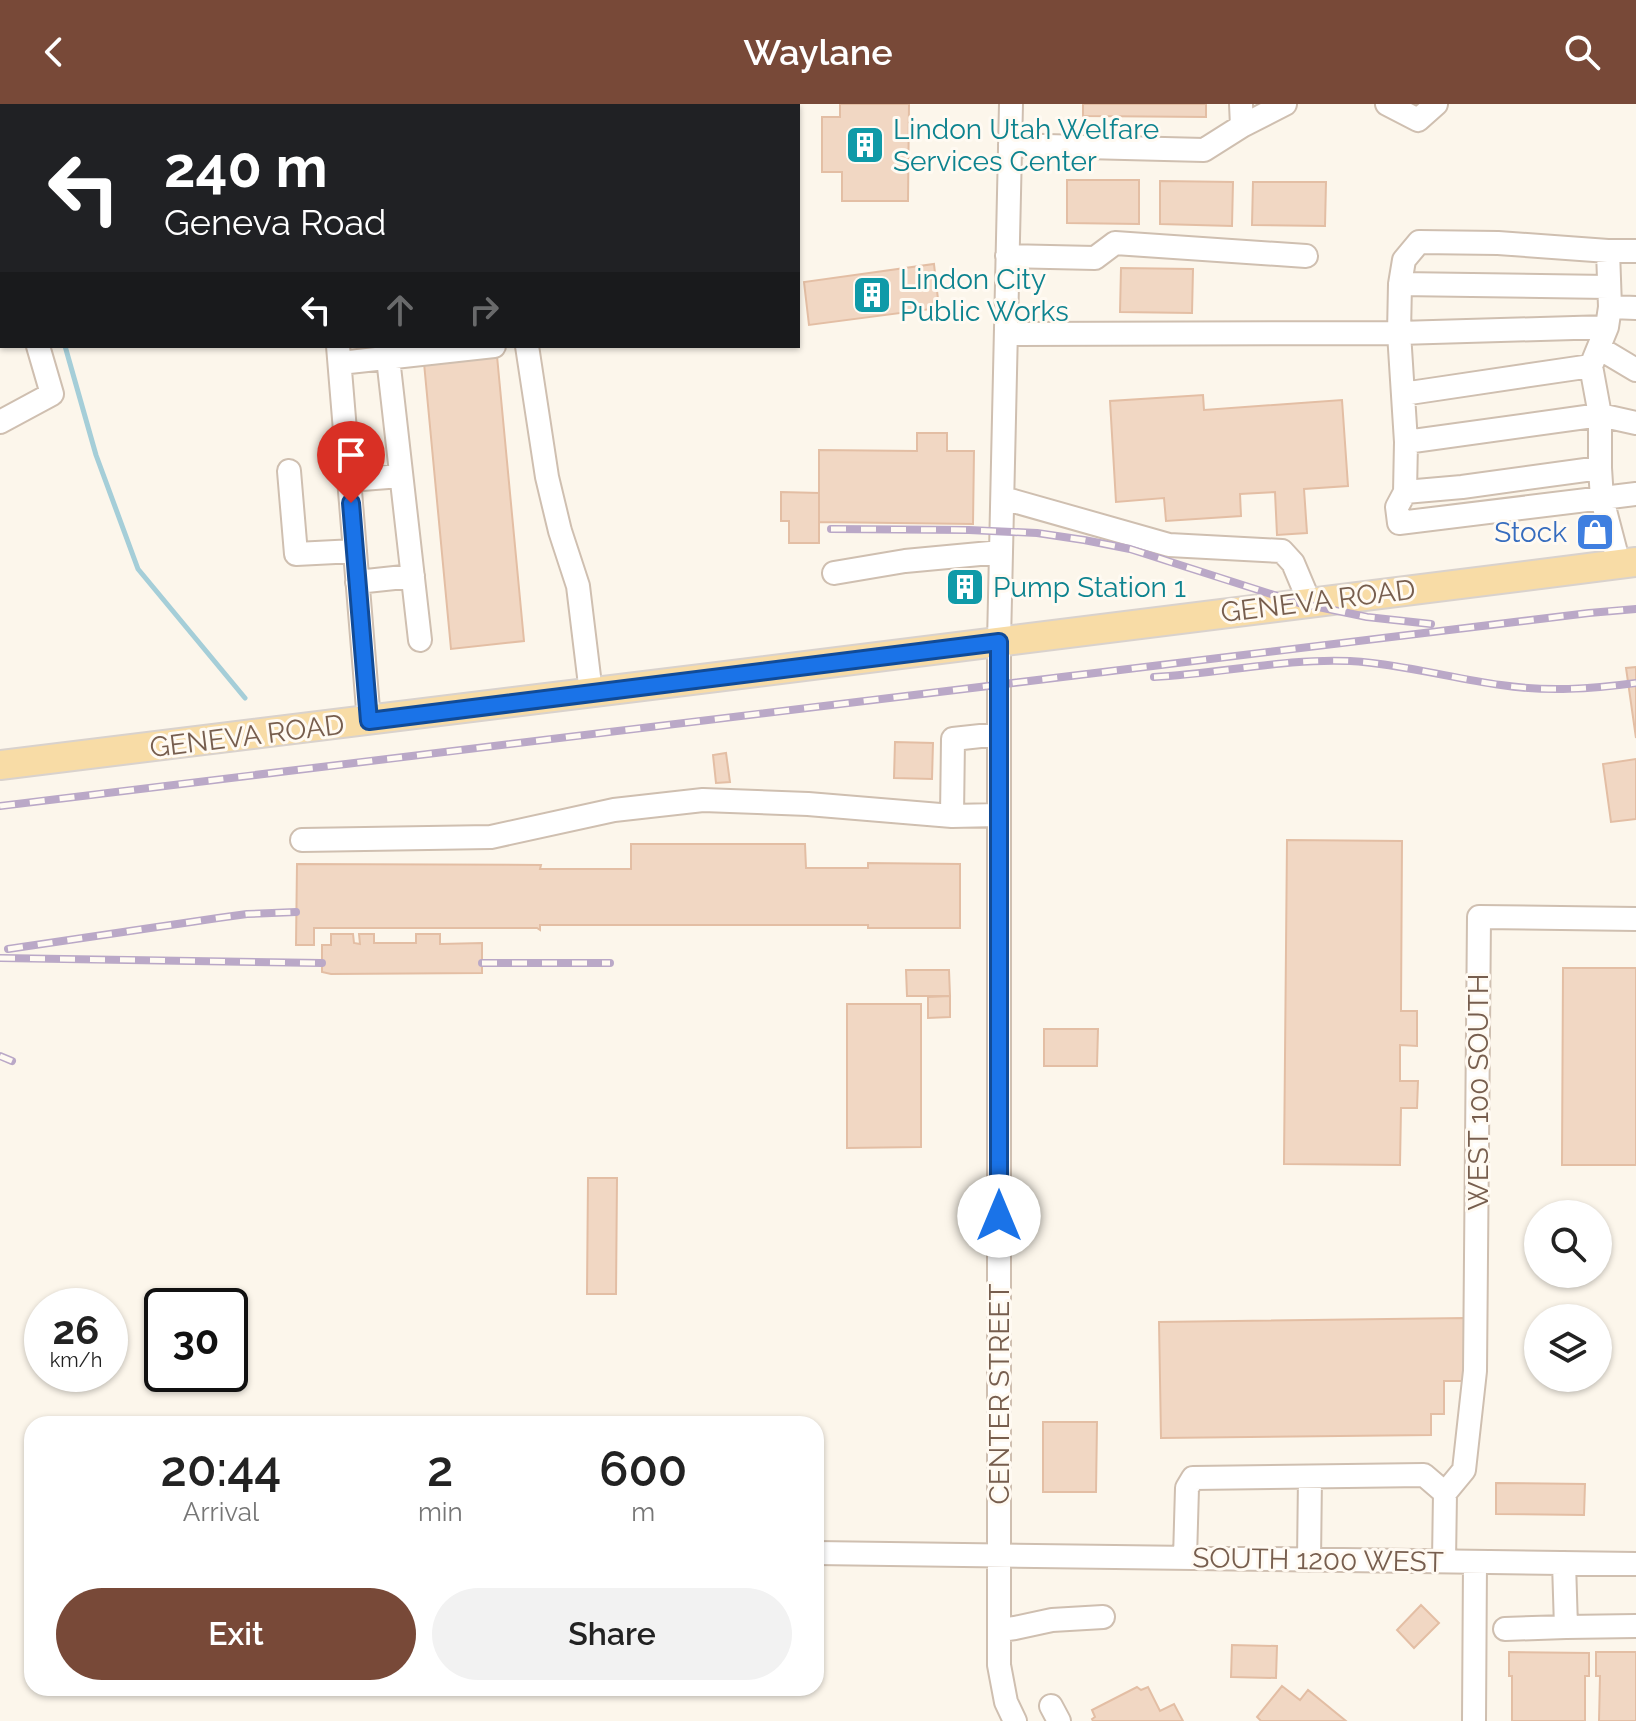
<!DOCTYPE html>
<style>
body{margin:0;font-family:Raleway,sans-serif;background:#f2f2f2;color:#222;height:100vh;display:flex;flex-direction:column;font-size:30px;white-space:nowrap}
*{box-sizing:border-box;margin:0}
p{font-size:26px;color:#767676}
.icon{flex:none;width:44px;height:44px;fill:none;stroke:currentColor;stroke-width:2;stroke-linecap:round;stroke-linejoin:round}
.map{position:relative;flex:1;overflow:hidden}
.sheet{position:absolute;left:24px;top:1312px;width:800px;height:280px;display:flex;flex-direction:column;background:#fff;border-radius:24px;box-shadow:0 2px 6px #0004}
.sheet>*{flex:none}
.guide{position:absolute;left:0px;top:0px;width:800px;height:244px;box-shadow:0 2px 6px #0004;background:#202124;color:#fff;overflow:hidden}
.controls{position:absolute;left:1524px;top:1096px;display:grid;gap:16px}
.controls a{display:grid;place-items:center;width:88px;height:88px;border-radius:50%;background:#fff;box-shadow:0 2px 6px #0004;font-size:40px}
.speed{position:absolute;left:24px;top:1184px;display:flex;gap:16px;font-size:40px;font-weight:700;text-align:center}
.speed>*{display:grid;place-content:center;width:104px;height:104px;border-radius:50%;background:#fff;box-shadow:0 2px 6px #0004;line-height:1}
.speed small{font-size:20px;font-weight:400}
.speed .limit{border:4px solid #111;border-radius:12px;background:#fff;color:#111}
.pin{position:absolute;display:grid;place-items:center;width:68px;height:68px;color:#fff;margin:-82px -34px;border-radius:50% 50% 50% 0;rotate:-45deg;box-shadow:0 0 8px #0007}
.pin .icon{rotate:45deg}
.me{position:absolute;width:88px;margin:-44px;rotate:0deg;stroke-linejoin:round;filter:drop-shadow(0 0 6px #0008)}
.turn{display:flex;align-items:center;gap:28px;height:168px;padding:0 32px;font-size:36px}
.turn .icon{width:104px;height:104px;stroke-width:2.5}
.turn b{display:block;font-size:56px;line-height:68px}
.lanes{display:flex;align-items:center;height:76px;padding:0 32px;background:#0003;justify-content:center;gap:40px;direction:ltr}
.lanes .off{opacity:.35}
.eta{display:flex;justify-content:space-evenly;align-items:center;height:136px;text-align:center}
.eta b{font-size:48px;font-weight:600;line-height:56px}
.action{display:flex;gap:16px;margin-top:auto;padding:16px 32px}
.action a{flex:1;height:92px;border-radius:48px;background:#784938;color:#fff;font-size:32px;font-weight:600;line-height:92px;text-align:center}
.action a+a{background:#f2f2f2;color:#222}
header{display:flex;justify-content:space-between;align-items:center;height:104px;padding:0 32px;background:#784938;color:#fff;font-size:36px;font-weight:600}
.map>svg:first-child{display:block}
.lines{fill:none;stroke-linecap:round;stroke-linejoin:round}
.stream{stroke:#a5ced8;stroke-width:5}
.building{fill:#f1d7c3;stroke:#e3bea4;stroke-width:2}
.minor-casing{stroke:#cfbfb0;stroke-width:26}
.major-casing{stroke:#d9d2cd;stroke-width:32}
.minor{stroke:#fff;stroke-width:22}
.major{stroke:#f8dca6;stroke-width:28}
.rail-casing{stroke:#baa8c7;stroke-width:8}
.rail{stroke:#fffaf2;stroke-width:5;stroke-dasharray:15;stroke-linecap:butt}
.route-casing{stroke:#114b97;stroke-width:20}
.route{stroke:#1a73e8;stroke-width:14}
.labels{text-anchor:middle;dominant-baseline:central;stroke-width:6;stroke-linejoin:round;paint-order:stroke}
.culture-label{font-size:28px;fill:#0d838f;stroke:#fffaf2;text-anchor:start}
.shop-label{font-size:28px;fill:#366cbe;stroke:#fffaf2;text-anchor:end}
.street-label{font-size:28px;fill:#775e4e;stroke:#fffaf2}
</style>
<header><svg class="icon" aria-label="back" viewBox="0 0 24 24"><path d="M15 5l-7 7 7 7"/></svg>Waylane<svg class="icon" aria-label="search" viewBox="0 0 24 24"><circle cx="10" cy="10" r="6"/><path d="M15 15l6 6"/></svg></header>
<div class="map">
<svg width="1636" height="1617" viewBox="0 0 1636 1617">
<rect width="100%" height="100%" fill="#fcf6eb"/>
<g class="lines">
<path class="stream" d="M 9,0 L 10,2
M 65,242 L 96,351 L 138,465 L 245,594"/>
</g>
<path class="building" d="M 840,0 L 909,0 L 908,97 L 842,97 L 842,68 L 822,68 L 822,13 L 840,13 Z
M 1083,0 L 1206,0 L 1206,13 L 1083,12 Z
M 1067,76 L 1139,76 L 1139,120 L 1067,119 Z
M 1160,77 L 1233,78 L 1232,122 L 1160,120 Z
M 1253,78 L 1326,78 L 1325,122 L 1252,121 Z
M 934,160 L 939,204 L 809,221 L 804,178 Z
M 1121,164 L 1193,165 L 1192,209 L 1120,208 Z
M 497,252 L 524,537 L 451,545 L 424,259 Z
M 1203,291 L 1204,306 L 1342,296 L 1348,382 L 1304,385 L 1307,429 L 1277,431 L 1275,388 L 1240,390 L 1241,412 L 1166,417 L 1164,394 L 1116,398 L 1110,297 Z
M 917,329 L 947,329 L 947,347 L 974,347 L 973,420 L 819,418 L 819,346 L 917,347 Z
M 781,388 L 819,389 L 819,439 L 789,439 L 789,417 L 781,417 Z
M 974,479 L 974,487 L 957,488 L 957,480 Z
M 1636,563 L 1636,634 L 1626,564 Z
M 895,638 L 933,639 L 932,675 L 894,674 Z
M 726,649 L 730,678 L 716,679 L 713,651 Z
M 1636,655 L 1636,715 L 1611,718 L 1603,660 Z
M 1287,736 L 1402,737 L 1401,907 L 1417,907 L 1417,942 L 1400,941 L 1400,977 L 1418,977 L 1417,1004 L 1401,1004 L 1400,1061 L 1284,1060 Z
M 631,740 L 805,740 L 806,764 L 868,764 L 868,759 L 960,760 L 960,824 L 868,824 L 868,821 L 540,821 L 540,826 L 537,824 L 314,824 L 314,841 L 296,841 L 297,760 L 541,761 L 540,765 L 631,765 Z
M 331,830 L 353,830 L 354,839 L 360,840 L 359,830 L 374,830 L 374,839 L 416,839 L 416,830 L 440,830 L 440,840 L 482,839 L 482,869 L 331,870 L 322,868 L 322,841 L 331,841 Z
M 1563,864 L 1636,864 L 1636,1061 L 1562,1061 Z
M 906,866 L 949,866 L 950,892 L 907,892 Z
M 950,892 L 950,913 L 928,914 L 928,893 Z
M 847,900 L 921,900 L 921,1043 L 847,1044 Z
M 1044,925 L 1098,925 L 1097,962 L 1044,962 Z
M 588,1074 L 617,1074 L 616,1190 L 587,1190 Z
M 1465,1214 L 1466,1277 L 1444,1277 L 1444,1310 L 1431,1310 L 1431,1331 L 1161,1334 L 1159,1218 Z
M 1043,1318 L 1097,1318 L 1096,1388 L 1043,1388 Z
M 1496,1379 L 1585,1380 L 1584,1411 L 1496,1410 Z
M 1421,1501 L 1439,1519 L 1414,1544 L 1397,1526 Z
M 1232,1541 L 1277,1542 L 1276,1574 L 1231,1573 Z
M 1509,1548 L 1589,1549 L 1589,1572 L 1585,1572 L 1585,1617 L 1512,1617 L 1512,1572 L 1509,1572 Z
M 1596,1548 L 1636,1548 L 1636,1617 L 1599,1617 L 1600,1572 L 1596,1572 Z
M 1282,1582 L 1300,1596 L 1308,1586 L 1346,1617 L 1261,1617 L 1257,1613 Z
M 1137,1583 L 1141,1586 L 1148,1583 L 1160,1607 L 1174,1600 L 1183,1617 L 1093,1617 L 1092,1615 L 1095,1613 L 1092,1606 Z"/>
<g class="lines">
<defs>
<path id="minor" d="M 319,0 L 319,2
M 1011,0 L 999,538 L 999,1561 L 1006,1598 L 1015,1617
M 1387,0 L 1418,16 L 1436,0
M 539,2 L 539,0
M 1242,22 L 1285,0
M 1010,41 L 1204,46 L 1242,22 L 1241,0
M 0,131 L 2,140
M 1007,152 L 1095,154 L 1115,139 L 1306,152
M 1400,180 L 1404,156 L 1419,138 L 1498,139 L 1608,147
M 0,196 L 2,195
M 1610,203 L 1636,204
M 1607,223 L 1399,229 L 1406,338 L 1405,388 L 1462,383 L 1600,364 L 1602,395 L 1619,460
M 1006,230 L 1399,229 L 1400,180 L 1608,183
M 338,242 L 369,617
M 527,242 L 547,373 L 560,427 L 578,482 L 591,589
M 1599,244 L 1636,266
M 388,254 L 420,536
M 340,259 L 494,242
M 1403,290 L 1591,262
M 0,318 L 52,290 L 38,242
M 1406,338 L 1600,311 L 1636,319
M 1600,364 L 1600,311 L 1591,262 L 1607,223 L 1610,203 L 1608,147 L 1636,147
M 289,367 L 296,450 L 355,447
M 349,376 L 401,372
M 1405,388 L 1397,403 L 1399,419 L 1636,390
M 1003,394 L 1169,441 L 1282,447 L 1293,459 L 1309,497
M 834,469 L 905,457 L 1001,448
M 357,478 L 413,472
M 952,712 L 953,635 L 999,630
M 302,736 L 491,733 L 614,706 L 703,696 L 808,700 L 952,712 L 998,711
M 1445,1389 L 1464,1366 L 1475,1267 L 1479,813 L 1636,815
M 816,1449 L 1636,1460
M 1185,1454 L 1187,1384 L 1193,1374 L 1424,1371 L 1445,1389 L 1444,1457
M 1309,1456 L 1310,1373
M 1566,1523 L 1636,1522
M 1505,1525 L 1566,1523 L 1564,1459
M 1000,1526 L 1015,1524 L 1052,1516 L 1103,1513
M 1051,1602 L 1059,1617
M 1474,1617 L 1475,1458"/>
<path id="major" d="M 0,661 C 546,597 1090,524 1636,458"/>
</defs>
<use href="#minor" class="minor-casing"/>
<use href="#major" class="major-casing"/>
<use href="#minor" class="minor"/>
<use href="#major" class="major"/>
<defs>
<path id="rail" d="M 831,425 L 969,426 L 1037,429 L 1084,436 L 1130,445 L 1299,499 L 1367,513 L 1431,520
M 1154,573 C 1219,570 1285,554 1350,557 C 1401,560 1451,574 1501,581 C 1547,588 1591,585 1636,579
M 0,702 L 1589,509 L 1636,505
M 8,845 L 218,814 L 247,810 L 296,808
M 0,854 L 322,859
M 482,859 L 610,859
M 0,952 L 12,957"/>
</defs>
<use href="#rail" class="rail-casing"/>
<use href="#rail" class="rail"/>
</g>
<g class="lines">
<defs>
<path id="route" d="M 351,399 L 369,617 L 999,538 L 999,1112"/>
</defs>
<use href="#route" class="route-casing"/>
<use href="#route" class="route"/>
</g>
<defs>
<symbol id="building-square" viewBox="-11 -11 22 22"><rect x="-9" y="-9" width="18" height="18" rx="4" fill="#0f9aa8" stroke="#fffaf2"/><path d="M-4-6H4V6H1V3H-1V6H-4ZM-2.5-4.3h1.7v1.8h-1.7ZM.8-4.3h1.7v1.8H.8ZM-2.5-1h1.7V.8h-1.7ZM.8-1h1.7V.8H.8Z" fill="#fff"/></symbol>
<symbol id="shop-square" viewBox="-11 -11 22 22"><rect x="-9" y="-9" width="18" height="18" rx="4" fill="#3f7fe0" stroke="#fffaf2"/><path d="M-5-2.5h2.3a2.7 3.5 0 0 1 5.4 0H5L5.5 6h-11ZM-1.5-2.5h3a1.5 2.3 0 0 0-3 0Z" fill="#fff"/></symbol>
</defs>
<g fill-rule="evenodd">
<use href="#building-square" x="843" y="19" width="44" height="44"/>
<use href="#building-square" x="850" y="169" width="44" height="44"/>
<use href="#shop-square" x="1573" y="406" width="44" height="44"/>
<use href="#building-square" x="943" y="461" width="44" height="44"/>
</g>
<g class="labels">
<g class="culture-label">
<text x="893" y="25">Lindon Utah Welfare<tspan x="893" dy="32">Services Center</tspan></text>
<text x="900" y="175">Lindon City<tspan x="900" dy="32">Public Works</tspan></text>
<text x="993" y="483">Pump Station 1</text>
</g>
<g class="shop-label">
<text x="1567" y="428">Stock</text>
</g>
<g class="street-label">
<text transform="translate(1318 497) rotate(-7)">GENEVA ROAD</text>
<text transform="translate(247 632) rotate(-7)">GENEVA ROAD</text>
<text transform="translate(1478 988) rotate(-90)">WEST 100 SOUTH</text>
<text transform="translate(999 1290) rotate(-90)">CENTER STREET</text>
<text transform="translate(1318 1456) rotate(1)">SOUTH 1200 WEST</text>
</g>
</g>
</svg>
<div class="controls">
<a><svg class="icon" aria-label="search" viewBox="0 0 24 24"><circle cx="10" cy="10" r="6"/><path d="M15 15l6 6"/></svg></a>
<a><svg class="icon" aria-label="layers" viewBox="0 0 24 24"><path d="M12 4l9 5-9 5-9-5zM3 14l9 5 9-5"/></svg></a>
</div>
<div class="speed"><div>26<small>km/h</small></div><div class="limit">30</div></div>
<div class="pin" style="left:351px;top:399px;background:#d93025"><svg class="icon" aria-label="arrive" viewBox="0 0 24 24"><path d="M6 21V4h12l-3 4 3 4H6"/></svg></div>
<svg class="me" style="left:999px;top:1112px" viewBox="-20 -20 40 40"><circle r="19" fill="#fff"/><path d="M0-13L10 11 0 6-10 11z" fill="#1a73e8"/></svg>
<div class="guide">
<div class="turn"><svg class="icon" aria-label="left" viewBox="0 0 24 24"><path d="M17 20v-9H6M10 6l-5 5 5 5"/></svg><div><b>240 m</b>Geneva Road</div></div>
<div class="lanes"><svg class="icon" aria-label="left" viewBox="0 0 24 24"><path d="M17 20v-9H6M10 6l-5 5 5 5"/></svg><svg class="icon off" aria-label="ahead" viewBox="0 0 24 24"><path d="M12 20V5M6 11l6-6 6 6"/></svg><svg class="icon off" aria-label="right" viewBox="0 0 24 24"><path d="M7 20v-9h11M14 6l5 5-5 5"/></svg></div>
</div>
<section class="sheet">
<div class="eta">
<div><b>20:44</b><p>Arrival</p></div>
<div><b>2</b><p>min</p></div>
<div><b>600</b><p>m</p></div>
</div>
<div class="action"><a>Exit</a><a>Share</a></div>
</section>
</div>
